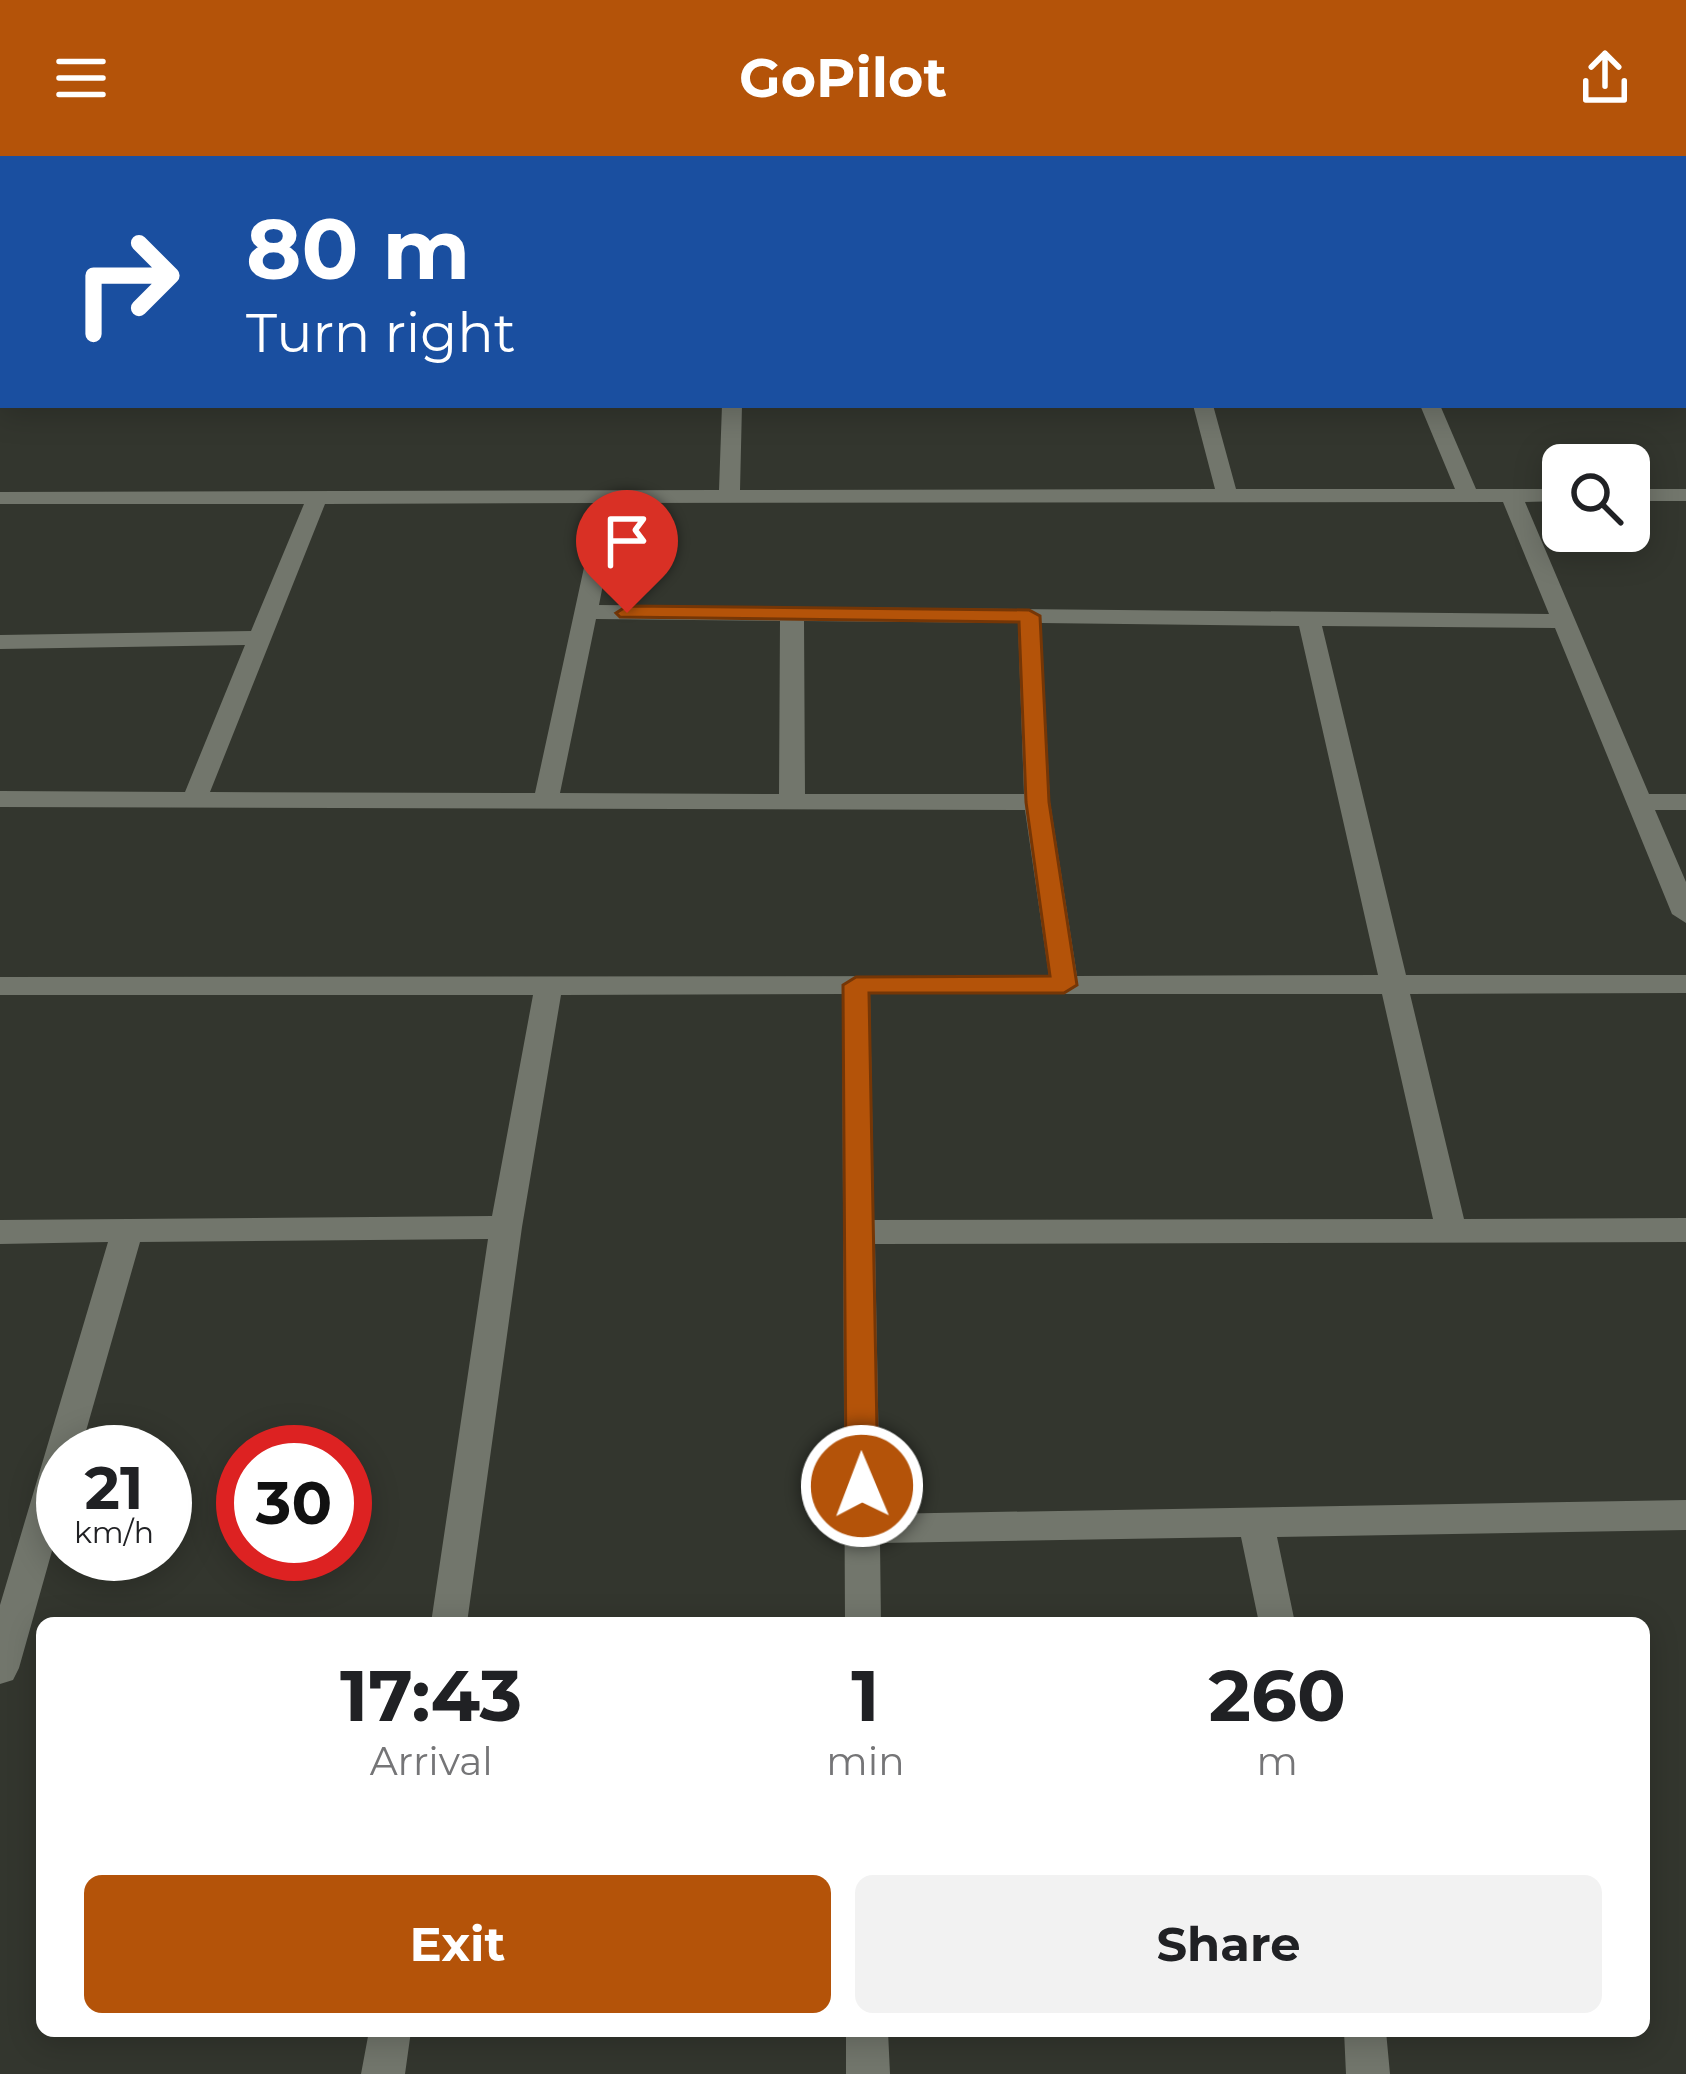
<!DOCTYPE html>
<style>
body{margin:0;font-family:Montserrat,sans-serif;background:#f2f2f2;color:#202124;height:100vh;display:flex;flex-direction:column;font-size:45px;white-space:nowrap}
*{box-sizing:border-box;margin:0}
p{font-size:39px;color:#757577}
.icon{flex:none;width:66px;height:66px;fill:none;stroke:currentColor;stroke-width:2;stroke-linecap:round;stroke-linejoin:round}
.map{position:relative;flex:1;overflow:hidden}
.details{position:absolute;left:36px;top:1461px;width:1614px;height:420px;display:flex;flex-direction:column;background:#fff;border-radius:18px;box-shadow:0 6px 30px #0003}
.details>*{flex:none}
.banner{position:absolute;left:0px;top:0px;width:1686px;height:252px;box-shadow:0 6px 30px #0003;background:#1a4fa0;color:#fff;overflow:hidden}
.buttons{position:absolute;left:1542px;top:288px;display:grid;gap:24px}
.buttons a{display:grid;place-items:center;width:108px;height:108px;border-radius:18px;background:#fff;box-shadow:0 6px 30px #0003;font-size:60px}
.speed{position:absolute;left:36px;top:1269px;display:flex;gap:24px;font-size:60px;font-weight:700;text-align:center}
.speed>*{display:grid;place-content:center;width:156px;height:156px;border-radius:50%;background:#fff;box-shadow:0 6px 30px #0003;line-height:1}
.speed small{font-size:30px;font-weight:400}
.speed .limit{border:18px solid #d22;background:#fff;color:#111}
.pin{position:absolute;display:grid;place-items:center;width:102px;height:102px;color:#fff;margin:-123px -51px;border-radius:50% 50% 50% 0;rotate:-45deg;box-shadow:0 0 12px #0007}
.pin .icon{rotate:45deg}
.me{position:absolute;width:132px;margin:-66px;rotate:359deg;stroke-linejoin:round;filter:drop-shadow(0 0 9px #0008)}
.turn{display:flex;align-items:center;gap:42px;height:252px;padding:0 48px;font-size:54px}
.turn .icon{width:156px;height:156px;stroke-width:2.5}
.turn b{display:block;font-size:84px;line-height:102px}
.eta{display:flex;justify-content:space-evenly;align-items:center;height:204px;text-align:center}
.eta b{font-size:72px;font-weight:700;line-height:84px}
.action{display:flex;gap:24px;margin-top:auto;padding:24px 48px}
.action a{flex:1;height:138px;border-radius:18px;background:#b45309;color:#fff;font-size:48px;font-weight:700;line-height:138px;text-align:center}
.action a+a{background:#f2f2f2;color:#202124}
header{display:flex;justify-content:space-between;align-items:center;height:156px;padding:0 48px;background:#b45309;color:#fff;font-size:54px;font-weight:700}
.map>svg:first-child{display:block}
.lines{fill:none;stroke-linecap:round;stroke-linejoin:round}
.street{fill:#72766c;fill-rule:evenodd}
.route{fill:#b45309;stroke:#753606;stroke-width:3}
</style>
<header><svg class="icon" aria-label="menu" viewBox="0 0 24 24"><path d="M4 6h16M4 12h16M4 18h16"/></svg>GoPilot<svg class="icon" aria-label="share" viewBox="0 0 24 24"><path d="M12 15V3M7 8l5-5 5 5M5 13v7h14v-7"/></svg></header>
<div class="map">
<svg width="1686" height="1918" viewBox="0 0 1686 1918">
<rect width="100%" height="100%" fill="#33362e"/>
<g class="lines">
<path class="street" d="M 934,0 L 950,0 L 950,3 L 934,3 Z
M 1129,0 L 1145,0 L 1146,3 L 1130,3 Z
M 1588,0 L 1604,0 L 1606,3 L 1590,3 Z
M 0,50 L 3,50 L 3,60 L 0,60 Z
M 1683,126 L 1686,126 L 1686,138 L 1683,138 Z
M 1683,220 L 1686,220 L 1686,232 L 1683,232 Z
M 3,222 L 3,237 L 1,237 L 0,223 Z
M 722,249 L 742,249 L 740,334 L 1215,333 L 1193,249 L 1213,249 L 1236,333 L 1455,333 L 1420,249 L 1440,249 L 1476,333 L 1563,333 L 1563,345 L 1525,346 L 1649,638 L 1686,638 L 1686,654 L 1655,654 L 1686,726 L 1686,767 L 1672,758 L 1555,472 L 1322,470 L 1406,819 L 1686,819 L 1686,837 L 1410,838 L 1464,1063 L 1686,1062 L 1686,1086 L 875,1088 L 880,1358 L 1686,1344 L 1686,1374 L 1277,1381 L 1295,1467 L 1259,1467 L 1241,1381 L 880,1387 L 881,1467 L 845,1467 L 842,838 L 561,839 L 522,1071 L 467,1467 L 431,1467 L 488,1083 L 140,1086 L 80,1296 L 63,1296 L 63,1356 L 19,1512 L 13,1524 L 0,1528 L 0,1449 L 108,1086 L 0,1088 L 0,1064 L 492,1060 L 533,839 L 0,839 L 0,821 L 1049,820 L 1025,654 L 0,651 L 0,635 L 185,636 L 245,489 L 0,493 L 0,479 L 251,475 L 304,348 L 0,348 L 0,336 L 719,334 ZM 1503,346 L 1549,458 L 599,449 L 619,347 ZM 598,347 L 535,637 L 210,636 L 325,348 ZM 596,463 L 780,465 L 779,638 L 560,637 ZM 804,465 L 1018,467 L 1024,638 L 805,638 ZM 1041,467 L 1299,470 L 1378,819 L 1077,820 L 1050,646 ZM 870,838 L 1382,838 L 1433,1063 L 874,1064 Z
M 1629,333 L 1686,333 L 1686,345 L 1629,345 Z
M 369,1875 L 411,1875 L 405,1918 L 361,1918 Z
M 846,1875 L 888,1875 L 890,1918 L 846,1918 Z
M 1344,1875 L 1386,1875 L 1390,1918 L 1346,1918 Z"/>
</g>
<path class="route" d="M 627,450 L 1029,454 L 1040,460 L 1049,646 L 1077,829 L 1064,837 L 869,837 L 878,1330 L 873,1340 L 862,1343 L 850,1340 L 846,1330 L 843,829 L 856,821 L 1050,820 L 1026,646 L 1019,466 L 620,461 L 616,457 Z"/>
</svg>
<div class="buttons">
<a><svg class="icon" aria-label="search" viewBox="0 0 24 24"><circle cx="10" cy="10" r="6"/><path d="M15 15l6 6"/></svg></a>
</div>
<div class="speed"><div>21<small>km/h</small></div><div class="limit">30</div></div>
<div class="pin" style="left:627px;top:457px;background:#d93025"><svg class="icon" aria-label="arrive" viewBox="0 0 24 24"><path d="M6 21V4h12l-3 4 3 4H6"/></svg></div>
<svg class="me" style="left:862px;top:1330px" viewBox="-20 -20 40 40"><circle r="17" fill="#b45309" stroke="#fff" stroke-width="3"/><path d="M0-11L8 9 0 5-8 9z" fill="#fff"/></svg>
<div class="banner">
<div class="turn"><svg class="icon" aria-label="right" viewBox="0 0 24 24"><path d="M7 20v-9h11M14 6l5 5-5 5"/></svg><div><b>80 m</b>Turn right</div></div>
</div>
<section class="details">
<div class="eta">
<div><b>17:43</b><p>Arrival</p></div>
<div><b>1</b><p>min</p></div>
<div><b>260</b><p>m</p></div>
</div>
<div class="action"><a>Exit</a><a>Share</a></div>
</section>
</div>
